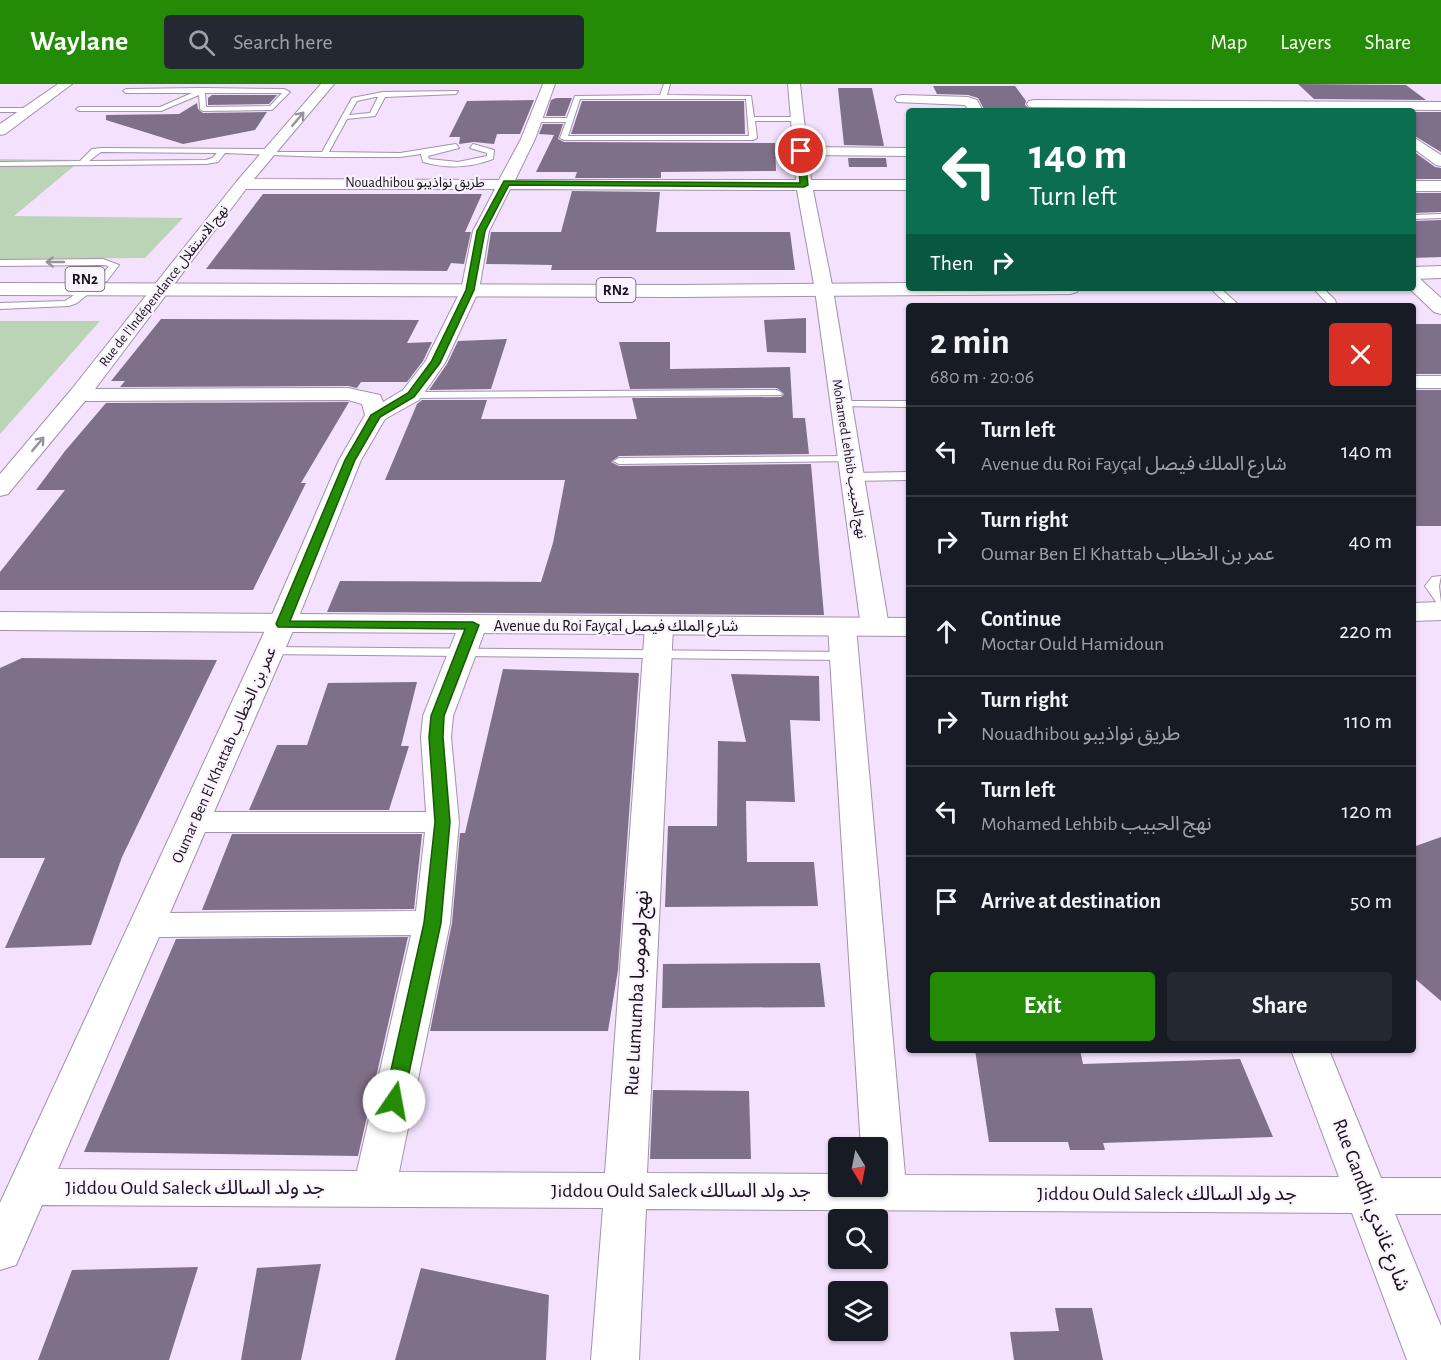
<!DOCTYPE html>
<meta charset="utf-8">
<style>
body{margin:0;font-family:"Alegreya Sans","Noto Sans Arabic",sans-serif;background:#242831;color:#f1f3f6;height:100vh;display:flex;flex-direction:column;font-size:22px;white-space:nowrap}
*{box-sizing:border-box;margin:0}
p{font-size:20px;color:#9ea1a6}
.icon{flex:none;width:33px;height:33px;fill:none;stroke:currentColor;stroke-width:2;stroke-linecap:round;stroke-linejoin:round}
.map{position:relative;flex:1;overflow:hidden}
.side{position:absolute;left:906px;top:219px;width:510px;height:750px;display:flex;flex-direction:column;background:#171b24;border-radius:6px;box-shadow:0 2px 4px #0004}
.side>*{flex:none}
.banner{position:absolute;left:906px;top:24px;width:510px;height:183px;border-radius:6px;box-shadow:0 2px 4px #0004;background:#0b6e4f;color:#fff;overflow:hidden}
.needle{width:39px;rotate:170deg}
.controls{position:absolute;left:828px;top:1053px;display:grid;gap:12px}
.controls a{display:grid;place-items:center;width:60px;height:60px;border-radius:6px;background:#171b24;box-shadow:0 2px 4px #0004;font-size:30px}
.pin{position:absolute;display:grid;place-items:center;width:51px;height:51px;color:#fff;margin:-26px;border:3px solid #fff;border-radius:50%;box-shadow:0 2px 6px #0007}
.me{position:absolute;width:66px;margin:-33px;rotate:12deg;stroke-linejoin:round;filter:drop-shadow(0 0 4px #0008)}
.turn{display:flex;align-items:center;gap:21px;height:126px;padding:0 24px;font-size:27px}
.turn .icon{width:78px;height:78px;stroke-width:2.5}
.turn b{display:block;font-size:42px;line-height:51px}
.then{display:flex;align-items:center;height:57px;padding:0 24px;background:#0003;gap:12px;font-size:22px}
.round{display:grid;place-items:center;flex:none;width:63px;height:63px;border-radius:6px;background:#242831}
.headline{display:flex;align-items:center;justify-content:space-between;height:102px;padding:0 24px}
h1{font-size:36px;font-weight:600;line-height:45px}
.button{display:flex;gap:12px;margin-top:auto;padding:12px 24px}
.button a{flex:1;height:69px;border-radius:6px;background:#238b05;color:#fff;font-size:24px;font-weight:600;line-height:69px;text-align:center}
.button a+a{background:#242831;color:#f1f3f6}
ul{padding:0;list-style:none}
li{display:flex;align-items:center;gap:18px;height:90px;padding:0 24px;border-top:2px solid #363941}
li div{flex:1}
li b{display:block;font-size:22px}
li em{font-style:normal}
header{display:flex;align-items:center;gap:36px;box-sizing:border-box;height:84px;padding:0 30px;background:#238b05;color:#fff}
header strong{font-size:28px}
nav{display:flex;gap:33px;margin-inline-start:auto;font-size:21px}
.search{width:420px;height:54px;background:#242831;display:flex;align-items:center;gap:15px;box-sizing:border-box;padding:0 21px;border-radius:6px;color:#9ea1a6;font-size:22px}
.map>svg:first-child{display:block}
.green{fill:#bad4b5}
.building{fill:#7f7089}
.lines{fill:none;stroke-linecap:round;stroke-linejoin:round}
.service-casing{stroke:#a292ac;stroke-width:2}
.minor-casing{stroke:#a292ac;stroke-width:2}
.tertiary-casing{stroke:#a292ac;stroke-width:2}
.trunk-casing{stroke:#a292ac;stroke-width:2}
.service{fill:#fff;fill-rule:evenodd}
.minor{fill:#fff;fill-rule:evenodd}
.tertiary{fill:#fff;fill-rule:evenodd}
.trunk{fill:#fff;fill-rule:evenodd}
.oneway{stroke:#979499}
.route{fill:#238b05;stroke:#175a03;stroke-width:1.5}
.labels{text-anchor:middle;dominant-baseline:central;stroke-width:4.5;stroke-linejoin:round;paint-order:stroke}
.far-street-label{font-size:14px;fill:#18121c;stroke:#faf3fe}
.shield{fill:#faf3fe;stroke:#5c5660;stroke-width:1.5}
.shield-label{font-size:15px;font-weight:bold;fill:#18121c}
.street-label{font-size:16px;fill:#18121c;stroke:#faf3fe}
.near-street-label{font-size:20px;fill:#18121c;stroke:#faf3fe}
</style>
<header>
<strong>Waylane</strong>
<div class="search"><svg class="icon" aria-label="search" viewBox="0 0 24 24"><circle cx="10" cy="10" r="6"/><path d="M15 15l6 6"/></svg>Search here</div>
<nav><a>Map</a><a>Layers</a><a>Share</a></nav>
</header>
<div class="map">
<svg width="1441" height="1276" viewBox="0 0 1441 1276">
<rect width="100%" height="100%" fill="#f3e1fd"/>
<path class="green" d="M 0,75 L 81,76 L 14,132 L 183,134 L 145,174 L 0,175 Z
M 0,237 L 100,237 L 0,350 Z"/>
<path class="building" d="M 1298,0 L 1406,1 L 1426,16 L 1314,15 Z
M 933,2 L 1015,2 L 1026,17 L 1025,21 L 1032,27 L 985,27 L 978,14 L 968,11 L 937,10 Z
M 838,4 L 872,4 L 884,62 L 844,61 Z
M 212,11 L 277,11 L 269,20 L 208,21 L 208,14 Z
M 556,14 L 572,14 L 565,32 L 546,32 L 551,16 Z
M 534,16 L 520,50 L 497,50 L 494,60 L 474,58 L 459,60 L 460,53 L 449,53 L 467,17 Z
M 582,17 L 744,17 L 745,50 L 571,50 Z
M 197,19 L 198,25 L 203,29 L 267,28 L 255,46 L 183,60 L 106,36 L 106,31 L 179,30 Z
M 1413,28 L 1441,28 L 1441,68 L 1413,51 Z
M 543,40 L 563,40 L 558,55 L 564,58 L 775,59 L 776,87 L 661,88 L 661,94 L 575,94 L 577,88 L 536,88 L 554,51 L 539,50 Z
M 1413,67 L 1435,83 L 1441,84 L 1441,95 L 1413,95 Z
M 848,74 L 886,74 L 887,83 L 849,83 Z
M 572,107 L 660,108 L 656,148 L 790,148 L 795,186 L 551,186 L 552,181 L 486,180 L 491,148 L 561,148 Z
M 1413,109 L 1441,109 L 1441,128 L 1413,129 Z
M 263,110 L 482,110 L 465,148 L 471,148 L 464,180 L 451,179 L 447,187 L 206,185 Z
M 1441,136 L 1441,173 L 1413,174 L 1413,137 Z
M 806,234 L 806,269 L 767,268 L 764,236 Z
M 161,235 L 419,236 L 407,259 L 432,258 L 423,277 L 407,298 L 361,298 L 357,304 L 348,302 L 120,303 L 125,297 L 111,297 Z
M 1413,240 L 1441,240 L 1441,290 L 1413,290 Z
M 507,255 L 491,305 L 429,306 L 447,280 L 458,257 Z
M 619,258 L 670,258 L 670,285 L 790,283 L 793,334 L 805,334 L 809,370 L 619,372 L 611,378 L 619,382 L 811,380 L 824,531 L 327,528 L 340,497 L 541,498 L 553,459 L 565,396 L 385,396 L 417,320 L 422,316 L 487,316 L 481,335 L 637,335 L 632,314 L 781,313 L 784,310 L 777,304 L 630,305 Z
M 1413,306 L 1441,306 L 1441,442 L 1413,442 Z
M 349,318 L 301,399 L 306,399 L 253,506 L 0,506 L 0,488 L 65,406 L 36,406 L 65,367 L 106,319 Z
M 22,574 L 217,576 L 122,773 L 91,861 L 5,864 L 45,774 L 0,774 L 0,584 Z
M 503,585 L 639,589 L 618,886 L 608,947 L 430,947 L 452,839 L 460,749 L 465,749 Z
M 731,590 L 819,592 L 820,637 L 790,636 L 795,718 L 746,717 L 747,778 L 814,778 L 818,822 L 665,823 L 668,742 L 717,742 L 718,657 L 746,658 Z
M 417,598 L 401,662 L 409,662 L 389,726 L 249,726 L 277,661 L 307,661 L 328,599 Z
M 232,750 L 422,750 L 414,825 L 202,826 Z
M 1441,753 L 1441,917 L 1413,893 L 1413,763 Z
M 408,853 L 358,1072 L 84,1068 L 176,855 Z
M 820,879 L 825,923 L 662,924 L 663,880 Z
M 975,966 L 1080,966 L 1083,980 L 1240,975 L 1273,1053 L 1103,1059 L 1105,1066 L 1070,1066 L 1068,1058 L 989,1058 Z
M 653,1006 L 749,1007 L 751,1075 L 650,1075 Z
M 321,1180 L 301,1276 L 241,1276 L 257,1184 Z
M 198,1183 L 169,1276 L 38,1276 L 72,1186 Z
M 421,1184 L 549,1211 L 546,1276 L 395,1276 Z
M 1055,1224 L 1092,1224 L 1103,1276 L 1014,1276 L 1010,1248 L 1059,1247 Z"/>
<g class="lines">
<defs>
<path id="service" d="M 664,0 L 670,0 L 667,11 L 751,12 L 754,33 L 798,33 L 801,35 L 798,37 L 755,37 L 757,54 L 753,56 L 564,56 L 560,54 L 566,38 L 535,38 L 532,36 L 535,34 L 567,34 L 575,12 L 660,11 ZM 580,15 L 746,15 L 749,52 L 568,52 Z
M 202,4 L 284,5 L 290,8 L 272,26 L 203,27 L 200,25 L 199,11 L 161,27 L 79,27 L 76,25 L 79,23 L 160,23 L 192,9 L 126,9 L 123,7 L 126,5 ZM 205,9 L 282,9 L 270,22 L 206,23 Z
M 458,7 L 456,10 L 385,13 L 375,32 L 347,35 L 329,68 L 400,69 L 456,60 L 459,64 L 428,72 L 429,75 L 458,78 L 487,72 L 487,69 L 470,64 L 473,60 L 494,66 L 493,75 C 469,84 447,85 423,78 L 421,70 L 400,73 L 324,73 L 225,69 L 218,78 L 206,80 L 0,82 L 0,78 L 80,77 L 92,65 L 101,64 L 271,65 L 274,68 L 322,68 L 352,14 L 383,8 ZM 375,13 L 378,13 L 370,29 L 349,31 L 357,17 ZM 101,68 L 217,69 L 212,74 L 206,76 L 89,77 Z
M 0,24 L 30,24 L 33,26 L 30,28 L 0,28 Z
M 1441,130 L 1441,134 L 1413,135 L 1413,131 Z
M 103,175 L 119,181 L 107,197 L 104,198 L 99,195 L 109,182 L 103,181 L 0,182 L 0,176 Z
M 86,203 L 94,205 L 77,219 L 69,222 L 0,225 L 0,219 L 65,217 Z
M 1210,204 L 1220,204 L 1240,222 L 1229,222 Z
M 1313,204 L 1323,204 L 1335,216 L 1337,222 L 1327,222 L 1327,219 Z
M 777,306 L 782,309 L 781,311 L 411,314 L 406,311 L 411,308 Z
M 841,317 L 909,317 L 909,323 L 837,322 L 837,318 Z
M 849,372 L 855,375 L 853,377 L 619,380 L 613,377 L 619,374 Z
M 909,388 L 909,396 L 852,397 L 846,393 L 852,389 Z
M 1441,492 L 1439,502 L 1441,519 L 1436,518 L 1425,502 L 1432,493 Z
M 270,563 L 846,568 L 853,572 L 846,576 L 265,570 L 263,567 L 265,564 Z"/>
<path id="minor" d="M 58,0 L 72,0 L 5,50 L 0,51 L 0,40 Z
M 321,0 L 334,0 L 254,95 L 499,96 L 521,55 L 543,0 L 555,0 L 535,55 L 515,96 L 796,96 L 788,0 L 800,0 L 807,63 L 909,64 L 909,72 L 808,71 L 811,96 L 909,96 L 909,106 L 813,106 L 833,206 L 889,543 L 885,549 L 875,551 L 865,549 L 861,543 L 815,206 L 797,106 L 510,105 L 489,147 L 479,206 L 445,279 L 419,316 L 385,335 L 361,376 L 296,540 L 214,728 L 426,728 L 421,653 L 423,632 L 459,541 L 463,535 L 473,533 L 483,535 L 487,541 L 453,632 L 451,653 L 459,738 L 450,839 L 399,1088 L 605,1089 L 645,543 L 649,537 L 659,535 L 669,537 L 673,543 L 647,1089 L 838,1090 L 838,1102 L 878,1102 L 878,1064 L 861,1064 L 828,543 L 832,537 L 842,535 L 852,537 L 856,543 L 905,1091 L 1339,1093 L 1291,966 L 1329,966 L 1381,1094 L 1441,1094 L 1441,1130 L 1395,1130 L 1441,1242 L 1441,1276 L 1407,1276 L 1352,1129 L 646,1125 L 639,1276 L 591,1276 L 603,1124 L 42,1121 L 16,1181 L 0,1186 L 0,1119 L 268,540 L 339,376 L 365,331 L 362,320 L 348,316 L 85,317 L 8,410 L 0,412 L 0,390 L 71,306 L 237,97 ZM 246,105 L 495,105 L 473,147 L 461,206 L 425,278 L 403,306 L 383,318 L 380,311 L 348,304 L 95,305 ZM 205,748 L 425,748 L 416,827 L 170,829 ZM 411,851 L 357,1087 L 58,1085 L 159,853 Z
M 902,11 L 968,13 L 977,16 L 983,27 L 969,27 L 965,21 L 897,18 L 895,15 L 897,12 Z
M 1034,16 L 1441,18 L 1441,26 L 1029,23 L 1027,20 L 1029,17 Z
M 1413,53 L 1441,71 L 1441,82 L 1436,81 L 1413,64 Z
M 1413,97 L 1441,97 L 1441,107 L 1413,107 Z
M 1413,193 L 1419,194 L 1441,214 L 1441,230 L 1434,228 L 1409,204 L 1413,204 Z
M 1413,292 L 1441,292 L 1441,304 L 1413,304 Z"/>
<path id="tertiary" d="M 1441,518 L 1441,536 L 1413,537 L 1413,519 Z
M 0,528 L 909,534 L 909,552 L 0,546 Z"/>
<path id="trunk" d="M 1441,182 L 1441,194 L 1413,195 L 1413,183 Z
M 0,199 L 679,201 L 909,199 L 909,204 L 1080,204 L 1077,208 L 1070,210 L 679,213 L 0,211 Z"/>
</defs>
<use href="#service" class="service-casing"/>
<use href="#minor" class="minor-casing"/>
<use href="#tertiary" class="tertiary-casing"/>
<use href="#trunk" class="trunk-casing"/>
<use href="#service" class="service"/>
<use href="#minor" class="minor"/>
<use href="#tertiary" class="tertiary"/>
<use href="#trunk" class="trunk"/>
</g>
<defs><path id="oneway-shaft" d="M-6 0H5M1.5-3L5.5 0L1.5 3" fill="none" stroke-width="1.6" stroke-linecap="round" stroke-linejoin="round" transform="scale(1.5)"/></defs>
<g class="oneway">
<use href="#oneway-shaft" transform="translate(298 35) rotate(-50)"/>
<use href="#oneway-shaft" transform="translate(55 178) rotate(180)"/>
<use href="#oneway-shaft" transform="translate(38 360) rotate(-50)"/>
</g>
<path class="route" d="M 801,65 L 804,67 L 808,101 L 804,103 L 509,101 L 485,147 L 474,206 L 440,279 L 414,313 L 380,333 L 355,376 L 290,537 L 473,538 L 479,541 L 444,632 L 443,653 L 450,738 L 441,839 L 403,1017 L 400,1022 L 394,1024 L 387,1022 L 384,1017 L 424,839 L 435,738 L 429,653 L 431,632 L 465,545 L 278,543 L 276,540 L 345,376 L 371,331 L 408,309 L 431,278 L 466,206 L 477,147 L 504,97 L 800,99 L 798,67 Z"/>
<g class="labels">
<g class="far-street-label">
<text x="415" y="99">Nouadhibou طريق نواذيبو</text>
<text transform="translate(164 202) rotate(-52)">Rue de l'Indépendance نهج الاستقلال</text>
<text transform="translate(849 375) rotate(81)">Mohamed Lehbib نهج الحبيب</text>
</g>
<g class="shield">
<rect x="65.5" y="183" width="39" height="24" rx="4.5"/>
<rect x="596.5" y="194" width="39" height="24" rx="4.5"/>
</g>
<g class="shield-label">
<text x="85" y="195">RN2</text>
<text x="616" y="206">RN2</text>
</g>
<g class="street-label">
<text x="616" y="542">Avenue du Roi Fayçal شارع الملك فيصل</text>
<text transform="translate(224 671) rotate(-66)">Oumar Ben El Khattab عمر بن الخطاب</text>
</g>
<g class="near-street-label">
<text transform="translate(637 909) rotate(-87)">Rue Lumumba نهج لومومبا</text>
<text x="195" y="1104">Jiddou Ould Saleck جد ولد السالك</text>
<text x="681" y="1107">Jiddou Ould Saleck جد ولد السالك</text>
<text x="1167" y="1110">Jiddou Ould Saleck جد ولد السالك</text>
<text transform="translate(1371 1121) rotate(69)">Rue Gandhi شارع غاندي</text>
</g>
</g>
</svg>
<div class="controls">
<a><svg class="needle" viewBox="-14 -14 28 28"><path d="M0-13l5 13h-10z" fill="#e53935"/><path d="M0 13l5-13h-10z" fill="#9ea1a6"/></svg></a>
<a><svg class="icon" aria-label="search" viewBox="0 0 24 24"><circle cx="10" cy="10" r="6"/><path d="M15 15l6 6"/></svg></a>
<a><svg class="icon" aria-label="layers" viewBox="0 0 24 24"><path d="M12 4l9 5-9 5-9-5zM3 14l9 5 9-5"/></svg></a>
</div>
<div class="pin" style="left:801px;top:67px;background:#d93025"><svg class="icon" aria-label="arrive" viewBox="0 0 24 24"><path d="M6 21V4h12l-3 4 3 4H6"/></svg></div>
<svg class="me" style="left:394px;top:1017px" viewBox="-20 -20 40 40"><circle r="19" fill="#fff"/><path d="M0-13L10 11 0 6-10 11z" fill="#238b05"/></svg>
<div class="banner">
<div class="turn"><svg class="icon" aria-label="left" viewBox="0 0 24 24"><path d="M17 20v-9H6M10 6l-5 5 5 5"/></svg><div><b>140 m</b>Turn left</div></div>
<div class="then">Then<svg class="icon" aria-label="right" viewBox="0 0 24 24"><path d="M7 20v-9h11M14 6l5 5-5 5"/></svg></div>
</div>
<section class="side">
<div class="headline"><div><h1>2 min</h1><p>680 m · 20:06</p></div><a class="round" style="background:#d93025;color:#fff"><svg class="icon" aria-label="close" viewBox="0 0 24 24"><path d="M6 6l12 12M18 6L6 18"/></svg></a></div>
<ul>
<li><svg class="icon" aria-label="left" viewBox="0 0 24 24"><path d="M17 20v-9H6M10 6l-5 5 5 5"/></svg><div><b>Turn left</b><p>Avenue du Roi Fayçal شارع الملك فيصل</p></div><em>140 m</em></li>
<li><svg class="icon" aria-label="right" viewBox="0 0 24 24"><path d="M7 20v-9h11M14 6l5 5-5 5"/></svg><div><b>Turn right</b><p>Oumar Ben El Khattab عمر بن الخطاب</p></div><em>40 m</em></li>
<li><svg class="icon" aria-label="ahead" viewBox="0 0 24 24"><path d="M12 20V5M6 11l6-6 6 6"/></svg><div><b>Continue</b><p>Moctar Ould Hamidoun</p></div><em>220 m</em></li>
<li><svg class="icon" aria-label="right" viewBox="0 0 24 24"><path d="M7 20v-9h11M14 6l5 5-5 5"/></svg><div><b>Turn right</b><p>Nouadhibou طريق نواذيبو</p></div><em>110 m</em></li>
<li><svg class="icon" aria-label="left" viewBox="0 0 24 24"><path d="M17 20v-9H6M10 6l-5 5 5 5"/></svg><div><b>Turn left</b><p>Mohamed Lehbib نهج الحبيب</p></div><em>120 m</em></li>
<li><svg class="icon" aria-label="arrive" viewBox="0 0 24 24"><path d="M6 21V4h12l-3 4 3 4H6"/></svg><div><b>Arrive at destination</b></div><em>50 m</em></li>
</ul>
<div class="button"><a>Exit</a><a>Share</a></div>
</section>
</div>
